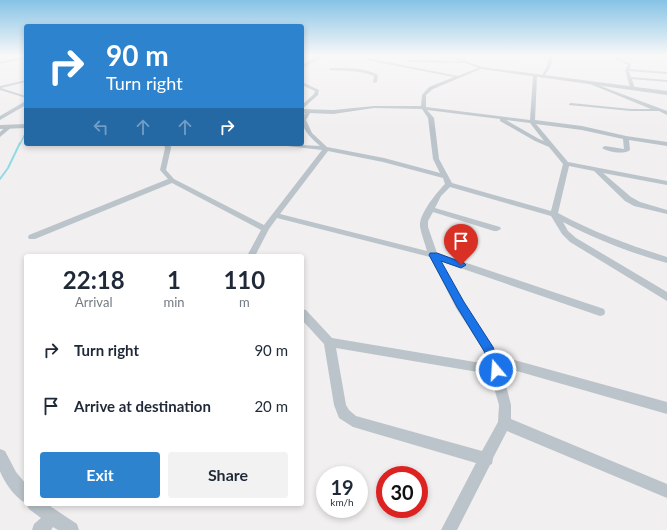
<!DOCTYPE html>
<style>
body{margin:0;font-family:Lato,sans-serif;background:#f2f2f3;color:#1f2937;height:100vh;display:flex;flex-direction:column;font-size:15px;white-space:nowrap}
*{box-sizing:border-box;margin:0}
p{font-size:13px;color:#747a83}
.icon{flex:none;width:22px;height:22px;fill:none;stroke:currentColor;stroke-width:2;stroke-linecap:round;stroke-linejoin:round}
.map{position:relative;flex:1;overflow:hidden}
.side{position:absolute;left:24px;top:254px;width:280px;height:252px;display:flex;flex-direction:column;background:#fff;border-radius:4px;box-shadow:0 2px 6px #0003}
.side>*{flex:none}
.top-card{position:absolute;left:24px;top:24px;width:280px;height:122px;border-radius:4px;box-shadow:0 2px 6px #0003;background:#2d83cd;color:#fff;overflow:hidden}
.speed{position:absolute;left:316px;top:466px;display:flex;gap:8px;font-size:20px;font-weight:700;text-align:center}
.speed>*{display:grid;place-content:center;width:52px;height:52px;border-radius:50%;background:#fff;box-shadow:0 2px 6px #0003;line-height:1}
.speed small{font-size:10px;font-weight:400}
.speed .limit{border:6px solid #d22;background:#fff;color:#111}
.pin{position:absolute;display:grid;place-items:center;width:34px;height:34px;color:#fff;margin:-41px -17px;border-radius:50% 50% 50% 0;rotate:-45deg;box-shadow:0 0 4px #0007}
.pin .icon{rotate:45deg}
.me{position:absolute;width:44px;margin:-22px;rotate:342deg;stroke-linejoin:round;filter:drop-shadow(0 0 3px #0008)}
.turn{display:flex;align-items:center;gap:14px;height:84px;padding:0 16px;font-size:18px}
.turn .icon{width:52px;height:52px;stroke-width:2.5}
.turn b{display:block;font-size:28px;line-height:34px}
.lanes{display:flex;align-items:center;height:38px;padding:0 16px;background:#0003;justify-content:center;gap:20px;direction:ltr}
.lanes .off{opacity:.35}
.eta{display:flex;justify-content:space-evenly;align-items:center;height:68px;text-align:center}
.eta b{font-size:24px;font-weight:700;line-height:28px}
.action{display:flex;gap:8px;margin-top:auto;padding:8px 16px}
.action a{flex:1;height:46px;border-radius:4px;background:#2d83cd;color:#fff;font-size:16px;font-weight:700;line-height:46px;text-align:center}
.action a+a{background:#f2f2f3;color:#1f2937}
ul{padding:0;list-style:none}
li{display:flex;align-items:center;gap:12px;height:56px;padding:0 16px}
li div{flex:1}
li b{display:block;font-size:15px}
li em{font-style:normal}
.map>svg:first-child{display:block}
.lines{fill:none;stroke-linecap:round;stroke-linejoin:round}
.stream-far1{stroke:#93dae2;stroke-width:1.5}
.stream{stroke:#93dae2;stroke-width:2}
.river{fill:#93dae2;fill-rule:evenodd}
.minor{fill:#bbc4ca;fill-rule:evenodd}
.tertiary{fill:#bbc4ca;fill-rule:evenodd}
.route{fill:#1a73e8;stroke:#114b97}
</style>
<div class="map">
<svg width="667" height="530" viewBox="0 0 667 530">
<rect width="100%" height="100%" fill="#f1efef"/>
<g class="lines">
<path class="stream-far1" d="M 20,144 L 26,132"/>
<path class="stream" d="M 0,179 L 8,168 L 20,143"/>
<path class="river" d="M 515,55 L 549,55 L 550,56 L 546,58 L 519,57 Z"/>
<path class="minor" d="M 321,55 L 326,55 L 302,68 L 302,65 Z
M 549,55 L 553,55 L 551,66 L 543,78 L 541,78 L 547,66 Z
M 618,55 L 622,55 L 619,58 L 631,64 L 630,69 L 667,72 L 667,74 L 629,71 L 631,77 L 667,80 L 667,82 L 632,79 L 635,89 L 631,90 L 625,70 L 628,65 L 615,59 Z
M 26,56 L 26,58 L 0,64 L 0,62 Z
M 367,58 L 458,76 L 480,67 L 483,68 L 433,89 L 426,95 L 426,107 L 530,120 L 533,76 L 535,75 L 537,76 L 535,120 L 582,126 L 626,136 L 667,142 L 667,146 L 629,140 L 630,150 C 624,155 608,152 602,148 L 605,146 L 624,149 L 623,139 L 582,130 L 536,124 L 568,162 L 667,181 L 667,185 L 603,173 L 631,197 L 640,202 L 667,210 L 667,214 L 634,206 L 625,201 L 594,171 L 569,166 L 558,213 C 593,232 629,245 667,257 L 667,263 C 631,253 595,239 563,222 L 568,231 L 576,238 L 667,292 L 667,301 L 570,242 L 562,234 L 551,216 L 450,187 L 441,196 L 435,208 L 500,227 L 501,229 L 497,231 L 494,231 L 433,212 L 428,221 L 428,227 L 437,253 L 604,309 L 605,312 L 604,315 L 600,316 L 440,261 L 464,303 L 493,347 L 496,355 L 667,402 L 667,414 L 499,366 L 502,370 L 511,405 L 511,419 L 667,484 L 667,498 L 507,431 L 493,458 L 492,464 L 490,465 L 457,530 L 441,530 L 476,463 L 353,427 L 339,418 L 334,405 L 324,344 L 302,320 L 302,309 L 306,310 L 332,338 L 487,364 L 484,351 L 456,308 L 430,257 L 277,218 L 269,229 L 255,256 L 247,256 L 261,230 L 172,183 L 35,239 L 29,239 L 28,237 L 29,235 L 168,179 L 160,170 L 165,148 L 164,144 L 170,144 L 171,148 L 166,170 L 174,179 L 264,225 L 322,150 L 287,146 L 284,144 L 320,146 C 310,137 297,126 305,113 L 302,113 L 302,109 L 333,110 L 374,106 L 421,106 L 422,95 L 429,87 L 454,77 L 366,60 ZM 374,108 L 422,109 L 428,118 L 433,159 L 440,173 L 384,158 L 327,147 L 312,133 L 306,120 L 310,113 L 333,114 ZM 427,110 L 500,119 L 500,121 L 535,141 L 549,147 L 563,164 L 551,211 L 452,183 L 439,159 L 434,118 ZM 506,120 L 530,123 L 544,141 L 539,139 ZM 328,151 L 383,162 L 443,178 L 445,184 C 437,192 419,214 420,226 C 421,234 425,243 427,251 L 280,214 ZM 336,348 L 490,374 L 499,405 L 498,422 L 482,451 L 356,416 L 349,410 L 346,405 Z
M 408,60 L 466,61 L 468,62 L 466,63 L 407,62 Z
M 330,68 C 345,68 365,67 378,75 L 377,82 L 373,83 L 374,76 C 359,70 344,71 329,70 Z
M 26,80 L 26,82 L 1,88 L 26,96 L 26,98 L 0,90 L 0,86 Z
M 302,82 L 319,90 L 318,95 L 302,109 L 302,105 L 314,94 L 315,91 L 302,85 Z
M 590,82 L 667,111 L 667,115 L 659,111 L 631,111 L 569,105 L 569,104 L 571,103 L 631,109 L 651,109 L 590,84 Z
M 24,102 L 26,102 L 26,105 L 0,120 L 0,116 Z
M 8,125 L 13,126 L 0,137 L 0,132 Z
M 0,449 L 5,451 L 16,472 L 26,484 L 26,503 C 16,499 4,482 0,471 C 0,465 0,456 0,449 Z
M 26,504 L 47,504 L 77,524 L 79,530 L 58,530 L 53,527 L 51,530 L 32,530 L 34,524 L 41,518 L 29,509 Z"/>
<path class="tertiary" d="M 444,55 L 450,55 L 482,67 L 667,91 L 667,95 L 481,69 Z
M 26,124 L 26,128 L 0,129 L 0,125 Z"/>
</g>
<linearGradient id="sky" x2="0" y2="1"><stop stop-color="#86c3e6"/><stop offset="0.43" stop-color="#f9f8f8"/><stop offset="1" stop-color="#f9f8f8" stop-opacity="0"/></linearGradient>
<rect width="667" height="129" fill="url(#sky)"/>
<path class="route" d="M 430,253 L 437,253 L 464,263 L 466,265 L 461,268 L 441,261 L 464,302 L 493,347 L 502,370 L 500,373 L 496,375 L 492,373 L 484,351 L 457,307 L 429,255 Z"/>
</svg>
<div class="speed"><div>19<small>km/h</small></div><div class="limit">30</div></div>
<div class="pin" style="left:461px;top:265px;background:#d93025"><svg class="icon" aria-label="arrive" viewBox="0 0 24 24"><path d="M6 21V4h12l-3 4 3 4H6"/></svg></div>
<svg class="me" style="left:496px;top:370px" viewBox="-20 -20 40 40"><circle r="17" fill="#1a73e8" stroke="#fff" stroke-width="3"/><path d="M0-11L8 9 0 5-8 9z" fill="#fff"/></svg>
<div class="top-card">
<div class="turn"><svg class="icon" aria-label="right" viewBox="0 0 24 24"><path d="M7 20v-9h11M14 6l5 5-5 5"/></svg><div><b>90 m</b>Turn right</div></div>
<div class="lanes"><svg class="icon off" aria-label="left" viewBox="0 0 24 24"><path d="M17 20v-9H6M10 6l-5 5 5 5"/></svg><svg class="icon off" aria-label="ahead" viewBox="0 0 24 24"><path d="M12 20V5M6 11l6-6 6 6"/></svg><svg class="icon off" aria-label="ahead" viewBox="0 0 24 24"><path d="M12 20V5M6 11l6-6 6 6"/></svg><svg class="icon" aria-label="right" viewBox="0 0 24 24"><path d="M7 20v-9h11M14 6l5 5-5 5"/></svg></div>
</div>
<section class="side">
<div class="eta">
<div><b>22:18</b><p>Arrival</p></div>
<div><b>1</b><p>min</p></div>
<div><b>110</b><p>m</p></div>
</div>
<ul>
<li><svg class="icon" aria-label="right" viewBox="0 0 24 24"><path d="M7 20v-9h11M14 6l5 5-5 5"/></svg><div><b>Turn right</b></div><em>90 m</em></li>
<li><svg class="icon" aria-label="arrive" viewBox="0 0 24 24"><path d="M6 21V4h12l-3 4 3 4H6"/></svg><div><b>Arrive at destination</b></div><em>20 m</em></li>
</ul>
<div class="action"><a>Exit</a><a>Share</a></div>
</section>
</div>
